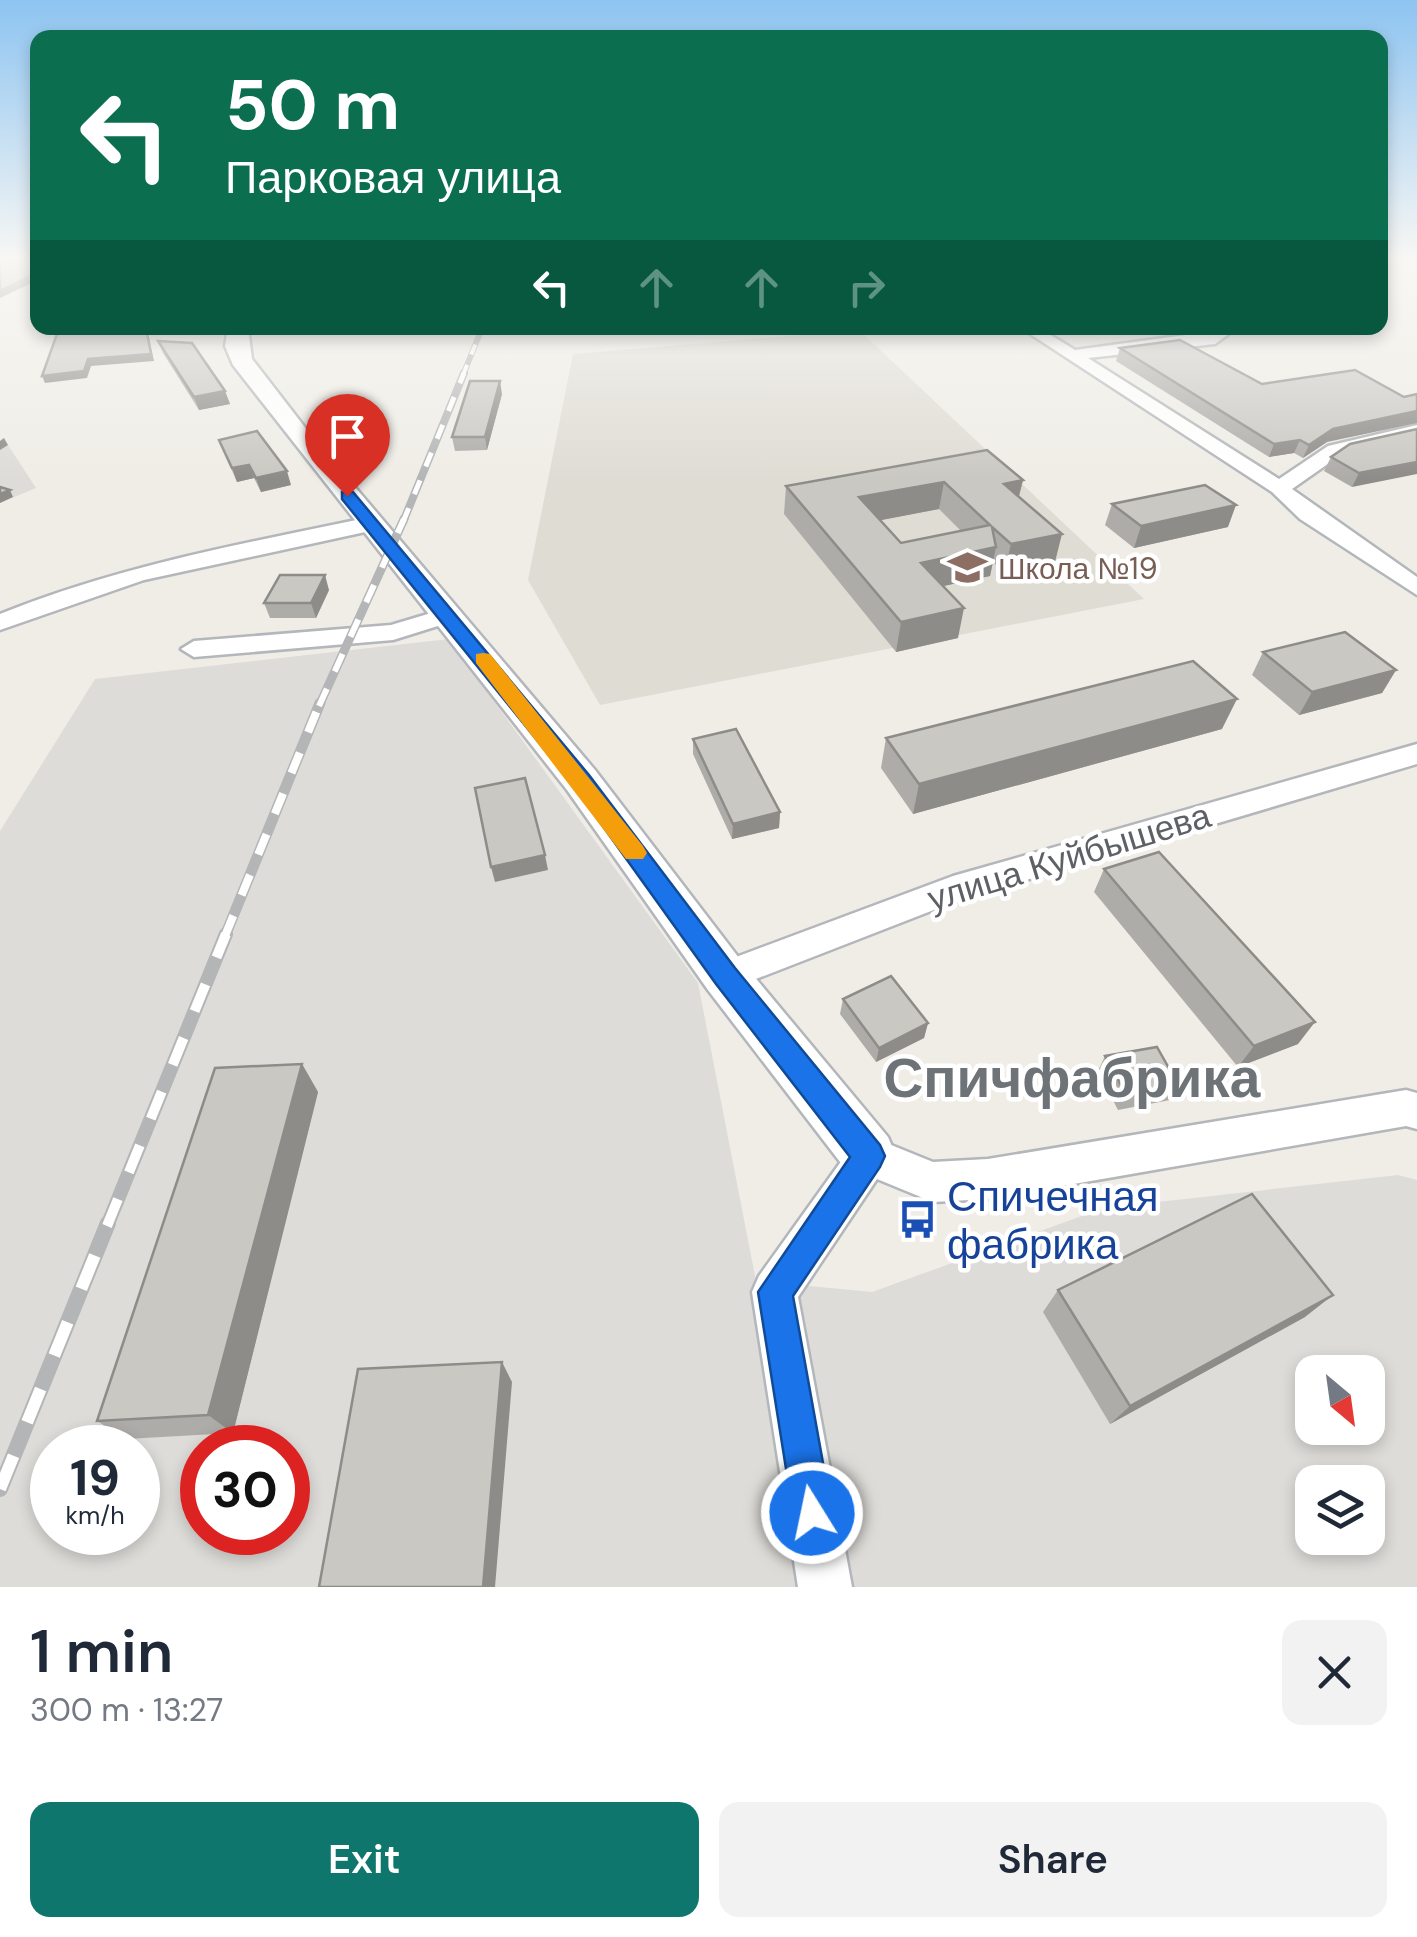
<!DOCTYPE html>
<meta charset="utf-8">
<style>
body{margin:0;font-family:"DM Sans",sans-serif;background:#f2f2f3;color:#1f2937;height:100vh;display:flex;flex-direction:column;font-size:38px;white-space:nowrap}
*{box-sizing:border-box;margin:0}
p{font-size:32px;color:#747a83}
.icon{flex:none;width:55px;height:55px;fill:none;stroke:currentColor;stroke-width:2;stroke-linecap:round;stroke-linejoin:round}
.map{position:relative;height:1587px;overflow:hidden}
.side{display:flex;flex-direction:column;background:#fff;flex:1}
.side>*{flex:none}
.banner{position:absolute;left:30px;top:30px;width:1358px;height:305px;border-radius:20px;box-shadow:0 5px 15px #0003;background:#0b6e4f;color:#fff;overflow:hidden}
.needle{width:65px;rotate:151deg}
.fabs{position:absolute;left:1295px;top:1355px;display:grid;gap:20px}
.fabs a{display:grid;place-items:center;width:90px;height:90px;border-radius:20px;background:#fff;box-shadow:0 5px 15px #0003;font-size:50px}
.speed{position:absolute;left:30px;top:1425px;display:flex;gap:20px;font-size:50px;font-weight:700;text-align:center}
.speed>*{display:grid;place-content:center;width:130px;height:130px;border-radius:50%;background:#fff;box-shadow:0 5px 15px #0003;line-height:1}
.speed small{font-size:25px;font-weight:400}
.speed .limit{border:15px solid #d22;background:#fff;color:#111}
.pin{position:absolute;display:grid;place-items:center;width:85px;height:85px;color:#fff;margin:-102px -42px;border-radius:50% 50% 50% 0;rotate:-45deg;box-shadow:0 0 10px #0007}
.pin .icon{rotate:45deg}
.me{position:absolute;width:110px;margin:-55px;rotate:350deg;stroke-linejoin:round;filter:drop-shadow(0 0 8px #0008)}
.turn{display:flex;align-items:center;gap:35px;height:210px;padding:0 30px;font-size:45px}
.turn .icon{width:130px;height:130px;stroke-width:2.5}
.turn b{display:block;font-size:70px;line-height:85px}
.lanes{display:flex;align-items:center;height:95px;padding:0 30px;background:#0003;justify-content:center;gap:50px;direction:ltr}
.lanes .off{opacity:.35}
.round{display:grid;place-items:center;flex:none;width:105px;height:105px;border-radius:20px;background:#f2f2f3}
.overview{display:flex;align-items:center;justify-content:space-between;height:170px;padding:0 30px}
h1{font-size:60px;font-weight:600;line-height:75px}
.action{display:flex;gap:20px;margin-top:auto;padding:20px 30px}
.action a{flex:1;height:115px;border-radius:20px;background:#0f766e;color:#fff;font-size:40px;font-weight:600;line-height:115px;text-align:center}
.action a+a{background:#f2f2f3;color:#1f2937}
.map>svg:first-child{display:block}
.industrial{fill:#dedcd8;fill-rule:evenodd}
.education{fill:#dfdcd4}
.lines{fill:none;stroke-linecap:round;stroke-linejoin:round}
.minor-casing{stroke:#b3b6ba;stroke-width:5}
.tertiary-casing{stroke:#b3b6ba;stroke-width:5}
.minor{fill:#fff;fill-rule:evenodd}
.tertiary{fill:#fff;fill-rule:evenodd}
.rail-far5-casing{stroke:#b4b5b6;stroke-width:6}
.rail-far4-casing{stroke:#b4b5b6;stroke-width:8}
.rail-far3-casing{stroke:#b4b5b6;stroke-width:9}
.rail-far2-casing{stroke:#b4b5b6;stroke-width:11}
.rail-far1-casing{stroke:#b4b5b6;stroke-width:14}
.rail-casing{stroke:#b4b5b6;stroke-width:16}
.rail-far5{stroke:#fff;stroke-width:4;stroke-dasharray:11;stroke-linecap:butt}
.rail-far4{stroke:#fff;stroke-width:5;stroke-dasharray:15;stroke-linecap:butt}
.rail-far3{stroke:#fff;stroke-width:6;stroke-dasharray:19;stroke-linecap:butt}
.rail-far2{stroke:#fff;stroke-width:8;stroke-dasharray:22;stroke-linecap:butt}
.rail-far1{stroke:#fff;stroke-width:10;stroke-dasharray:29;stroke-linecap:butt}
.rail{stroke:#fff;stroke-width:12;stroke-dasharray:36;stroke-linecap:butt}
.wall{fill:#aeaca8;fill-rule:evenodd}
.shaded-wall{fill:#8d8c88}
.building{fill:#cac8c3;stroke:#8d8c88;stroke-width:2.5;fill-rule:evenodd}
.route{fill:#1a73e8;stroke:#114b97;stroke-width:2.5}
.slow{fill:#f59e0b}
.labels{text-anchor:middle;dominant-baseline:central;stroke-width:9;stroke-linejoin:round;paint-order:stroke}
.far-education-label{font-size:30px;fill:#785e54;stroke:#fff;text-anchor:start}
.street-label{font-size:35px;fill:#5d6166;stroke:#fff}
.near-transit-label{font-size:42px;fill:#164399;stroke:#fff;text-anchor:start}
.near-district-label{font-size:55px;font-weight:bold;fill:#6e7378;stroke:#fff}
</style>
<div class="map">
<svg width="1417" height="1587" viewBox="0 0 1417 1587">
<rect width="100%" height="100%" fill="#efede6"/>
<path class="industrial" d="M 0,443 L 8,445 L 36,488 L 0,503 Z
M 449,639 L 698,983 L 756,1281 L 872,1292 L 1104,1208 L 1398,1175 L 1417,1180 L 1417,1587 L 0,1587 L 0,831 L 95,679 ZM 1312,1372 L 1368,1372 L 1368,1428 L 1312,1428 ZM 52,1448 L 138,1448 L 138,1532 L 52,1532 ZM 202,1448 L 288,1448 L 288,1532 L 202,1532 ZM 1312,1482 L 1368,1482 L 1368,1538 L 1312,1538 Z"/>
<path class="education" d="M 859,330 L 1144,599 L 600,705 L 528,580 L 573,354 Z"/>
<g class="lines">
<defs>
<path id="minor" d="M 1021,328 L 1039,328 L 1075,350 L 1237,328 L 1215,344 L 1088,358 L 1279,479 L 1328,446 L 1417,425 L 1417,437 L 1342,454 L 1292,489 L 1417,577 L 1417,595 L 1300,519 L 1272,492 Z
M 371,517 L 379,519 L 379,529 L 144,580 L 0,630 L 0,614 C 119,566 245,543 371,517 Z
M 448,608 L 460,615 L 457,620 L 393,640 L 194,657 L 181,649 L 194,641 L 391,625 Z
M 1417,744 L 1417,764 L 962,899 L 725,991 L 712,986 L 707,976 L 712,966 L 953,876 Z
M 1406,1090 L 1417,1093 L 1417,1129 L 1406,1126 L 988,1199 L 933,1202 L 877,1179 L 798,1297 L 852,1587 L 798,1587 L 752,1292 L 759,1276 L 855,1142 L 869,1136 L 933,1162 L 988,1159 Z"/>
<path id="tertiary" d="M 228,328 L 248,328 L 252,359 L 310,434 L 595,770 L 742,962 L 888,1137 L 896,1156 L 888,1175 L 869,1182 L 850,1175 L 708,990 L 567,790 L 233,365 L 225,346 Z"/>
</defs>
<use href="#minor" class="minor-casing"/>
<use href="#tertiary" class="tertiary-casing"/>
<use href="#minor" class="minor"/>
<use href="#tertiary" class="tertiary"/>
<defs>
<path id="rail-far5" d="M 463,375 L 482,328"/>
<path id="rail-far4" d="M 403,522 L 464,373"/>
<path id="rail-far3" d="M 319,706 L 404,519"/>
<path id="rail-far2" d="M 225,936 L 320,703"/>
<path id="rail-far1" d="M 107,1226 L 226,934"/>
<path id="rail" d="M 0,1489 L 108,1223"/>
</defs>
<use href="#rail-far5" class="rail-far5-casing"/>
<use href="#rail-far4" class="rail-far4-casing"/>
<use href="#rail-far3" class="rail-far3-casing"/>
<use href="#rail-far2" class="rail-far2-casing"/>
<use href="#rail-far1" class="rail-far1-casing"/>
<use href="#rail" class="rail-casing"/>
<use href="#rail-far5" class="rail-far5"/>
<use href="#rail-far4" class="rail-far4"/>
<use href="#rail-far3" class="rail-far3"/>
<use href="#rail-far2" class="rail-far2"/>
<use href="#rail-far1" class="rail-far1"/>
<use href="#rail" class="rail"/>
</g>
<path class="wall" d="M 1389,257 L 1417,257 L 1417,259 L 1394,260 Z
M 436,328 L 469,328 L 468,330 L 436,330 Z
M 158,341 L 225,391 L 230,404 L 199,410 L 163,353 Z
M 1120,348 L 1327,442 L 1303,458 L 1294,453 L 1269,457 L 1116,361 Z
M 502,394 L 487,450 L 455,451 L 452,437 Z
M 1417,429 L 1352,487 L 1324,471 L 1331,457 Z
M 219,440 L 291,485 L 261,492 L 254,478 L 237,482 Z
M 1023,480 L 1019,496 L 1055,562 L 1004,573 L 993,562 L 990,576 L 943,586 L 958,638 L 896,652 L 784,514 L 786,486 ZM 939,509 L 961,531 L 901,543 L 880,520 Z
M 1112,504 L 1228,527 L 1134,548 L 1105,525 Z
M 329,590 L 316,618 L 270,618 L 264,603 Z
M 1263,652 L 1396,670 L 1382,693 L 1299,715 L 1252,675 Z
M 1222,729 L 913,814 L 881,768 L 886,738 Z
M 693,739 L 780,812 L 779,828 L 732,839 L 693,754 Z
M 1104,869 L 1298,1044 L 1238,1067 L 1094,892 Z
M 843,999 L 928,1023 L 924,1038 L 876,1062 L 840,1014 Z
M 1105,1056 L 1179,1086 L 1170,1100 L 1118,1110 L 1098,1071 Z
M 302,1064 L 318,1092 L 233,1433 L 126,1439 L 97,1421 Z
M 1058,1290 L 1305,1317 L 1110,1424 L 1043,1312 Z"/>
<path class="shaded-wall" d="M 38,272 L 38,280 L 0,298 L 0,291 Z
M 147,328 L 154,361 L 91,366 L 87,378 L 45,383 L 42,376 L 88,359 Z
M 500,381 L 502,394 L 487,450 L 485,437 Z
M 225,391 L 230,404 L 199,410 L 194,397 Z
M 1417,411 L 1417,423 L 1327,442 L 1303,458 L 1309,445 L 1333,429 Z
M 4,438 L 8,445 L 0,450 L 0,441 Z
M 1300,440 L 1294,453 L 1269,457 L 1274,444 Z
M 1417,462 L 1417,474 L 1352,487 L 1359,473 Z
M 249,465 L 254,478 L 237,482 L 232,468 Z
M 287,471 L 291,485 L 261,492 L 256,478 Z
M 1023,480 L 1016,508 L 1004,484 Z
M 944,482 L 939,509 L 856,525 L 859,497 Z
M 10,490 L 13,497 L 0,503 L 0,494 Z
M 1236,505 L 1228,527 L 1134,548 L 1141,526 Z
M 1062,534 L 1055,562 L 1004,573 L 1011,544 Z
M 996,547 L 990,576 L 916,592 L 921,563 Z
M 325,575 L 329,590 L 316,618 L 311,603 Z
M 964,608 L 958,638 L 896,652 L 901,622 Z
M 1396,670 L 1382,693 L 1299,715 L 1312,692 Z
M 1237,699 L 1222,729 L 913,814 L 919,784 Z
M 780,812 L 779,828 L 732,839 L 733,824 Z
M 545,855 L 548,870 L 495,882 L 491,867 Z
M 1315,1022 L 1298,1044 L 1238,1067 L 1254,1046 Z
M 928,1023 L 924,1038 L 876,1062 L 879,1048 Z
M 302,1064 L 318,1092 L 233,1433 L 208,1415 Z
M 1333,1295 L 1305,1317 L 1110,1424 L 1130,1406 Z
M 502,1362 L 512,1382 L 495,1587 L 483,1587 Z"/>
<path class="building" d="M 0,257 L 38,257 L 38,272 L 0,291 Z
M 89,328 L 146,328 L 151,354 L 88,359 L 84,371 L 42,376 L 57,334 L 89,331 Z
M 1180,340 L 1262,384 L 1355,370 L 1404,397 L 1417,394 L 1417,411 L 1333,429 L 1309,445 L 1300,440 L 1274,444 L 1120,348 Z
M 158,341 L 192,343 L 225,391 L 194,397 Z
M 470,381 L 500,381 L 485,437 L 452,437 Z
M 1417,429 L 1417,462 L 1359,473 L 1331,457 L 1350,444 Z
M 257,431 L 287,471 L 256,478 L 249,465 L 232,468 L 219,440 Z
M 987,450 L 1023,480 L 1004,484 L 1062,534 L 1011,544 L 992,527 L 996,547 L 921,563 L 964,608 L 901,622 L 786,486 ZM 944,482 L 990,525 L 901,543 L 859,497 Z
M 1205,485 L 1236,505 L 1141,526 L 1112,504 Z
M 0,487 L 10,490 L 0,494 Z
M 280,575 L 325,575 L 311,603 L 264,603 Z
M 1345,632 L 1396,670 L 1312,692 L 1263,652 Z
M 1193,661 L 1237,699 L 919,784 L 886,738 Z
M 736,729 L 780,812 L 733,824 L 693,739 Z
M 525,778 L 545,855 L 491,867 L 475,788 Z
M 1159,852 L 1315,1022 L 1254,1046 L 1104,869 Z
M 891,976 L 928,1023 L 879,1048 L 843,999 Z
M 1157,1047 L 1179,1086 L 1127,1096 L 1105,1056 Z
M 302,1064 L 208,1415 L 97,1421 L 215,1068 Z
M 1252,1194 L 1333,1295 L 1130,1406 L 1058,1290 Z
M 502,1362 L 483,1587 L 319,1587 L 358,1369 Z"/>
<linearGradient id="sky" x2="0" y2="1"><stop stop-color="#8dc4f1"/><stop offset="0.54" stop-color="#f8f7f4"/><stop offset="1" stop-color="#f8f7f4" stop-opacity="0"/></linearGradient>
<rect width="1417" height="479" fill="url(#sky)"/>
<path class="route" d="M 342,492 L 353,492 L 589,775 L 735,968 L 880,1145 L 885,1156 L 880,1167 L 793,1296 L 832,1513 L 826,1527 L 812,1533 L 799,1527 L 793,1513 L 758,1292 L 850,1157 L 716,984 L 574,786 L 342,499 Z"/>
<path class="slow" d="M 483,653 L 490,654 L 643,846 L 647,853 L 643,859 L 626,859 L 476,663 L 476,654 Z"/>
<defs>
<symbol id="school-bare" viewBox="-9 -9 18 18"><path d="M0-5L7-2L0 1L-7-2ZM-4 1L0 2.5L4 1V4Q0 6-4 4Z" fill="#8d6e63" stroke="#fff" stroke-width="2.5" paint-order="stroke"/></symbol>
<symbol id="bus-bare" viewBox="-9 -9 18 18"><path d="M-5-6H5V4H4V6H2V4H-2V6H-4V4H-5ZM-3.5-4V0h7V-4ZM-3.5 1.2v1.5H-2V1.2ZM2 1.2v1.5H3.5V1.2Z" fill="#1a4fb4" stroke="#fff" stroke-width="2.5" paint-order="stroke"/></symbol>
</defs>
<g fill-rule="evenodd">
<use href="#school-bare" x="940" y="540" width="55" height="55"/>
<use href="#bus-bare" x="890" y="1192" width="55" height="55"/>
</g>
<g class="labels">
<g class="far-education-label">
<text x="998" y="568">Школа №19</text>
</g>
<g class="street-label">
<text transform="translate(1069 857) rotate(-17)">улица Куйбышева</text>
</g>
<g class="near-transit-label">
<text x="947" y="1196">Спичечная<tspan x="947" dy="48">фабрика</tspan></text>
</g>
<g class="near-district-label">
<text x="1072" y="1078">Спичфабрика</text>
</g>
</g>
</svg>
<div class="fabs">
<a><svg class="needle" viewBox="-14 -14 28 28"><path d="M0-13l5 13h-10z" fill="#e53935"/><path d="M0 13l5-13h-10z" fill="#747a83"/></svg></a>
<a><svg class="icon" aria-label="layers" viewBox="0 0 24 24"><path d="M12 4l9 5-9 5-9-5zM3 14l9 5 9-5"/></svg></a>
</div>
<div class="speed"><div>19<small>km/h</small></div><div class="limit">30</div></div>
<div class="pin" style="left:347px;top:496px;background:#d93025"><svg class="icon" aria-label="arrive" viewBox="0 0 24 24"><path d="M6 21V4h12l-3 4 3 4H6"/></svg></div>
<svg class="me" style="left:812px;top:1513px" viewBox="-20 -20 40 40"><circle r="17" fill="#1a73e8" stroke="#fff" stroke-width="3"/><path d="M0-11L8 9 0 5-8 9z" fill="#fff"/></svg>
<div class="banner">
<div class="turn"><svg class="icon" aria-label="left" viewBox="0 0 24 24"><path d="M17 20v-9H6M10 6l-5 5 5 5"/></svg><div><b>50 m</b>Парковая улица</div></div>
<div class="lanes"><svg class="icon" aria-label="left" viewBox="0 0 24 24"><path d="M17 20v-9H6M10 6l-5 5 5 5"/></svg><svg class="icon off" aria-label="ahead" viewBox="0 0 24 24"><path d="M12 20V5M6 11l6-6 6 6"/></svg><svg class="icon off" aria-label="ahead" viewBox="0 0 24 24"><path d="M12 20V5M6 11l6-6 6 6"/></svg><svg class="icon off" aria-label="right" viewBox="0 0 24 24"><path d="M7 20v-9h11M14 6l5 5-5 5"/></svg></div>
</div>
</div>
<section class="side">
<div class="overview"><div><h1>1 min</h1><p>300 m · 13:27</p></div><a class="round"><svg class="icon" aria-label="close" viewBox="0 0 24 24"><path d="M6 6l12 12M18 6L6 18"/></svg></a></div>
<div class="action"><a>Exit</a><a>Share</a></div>
</section>
